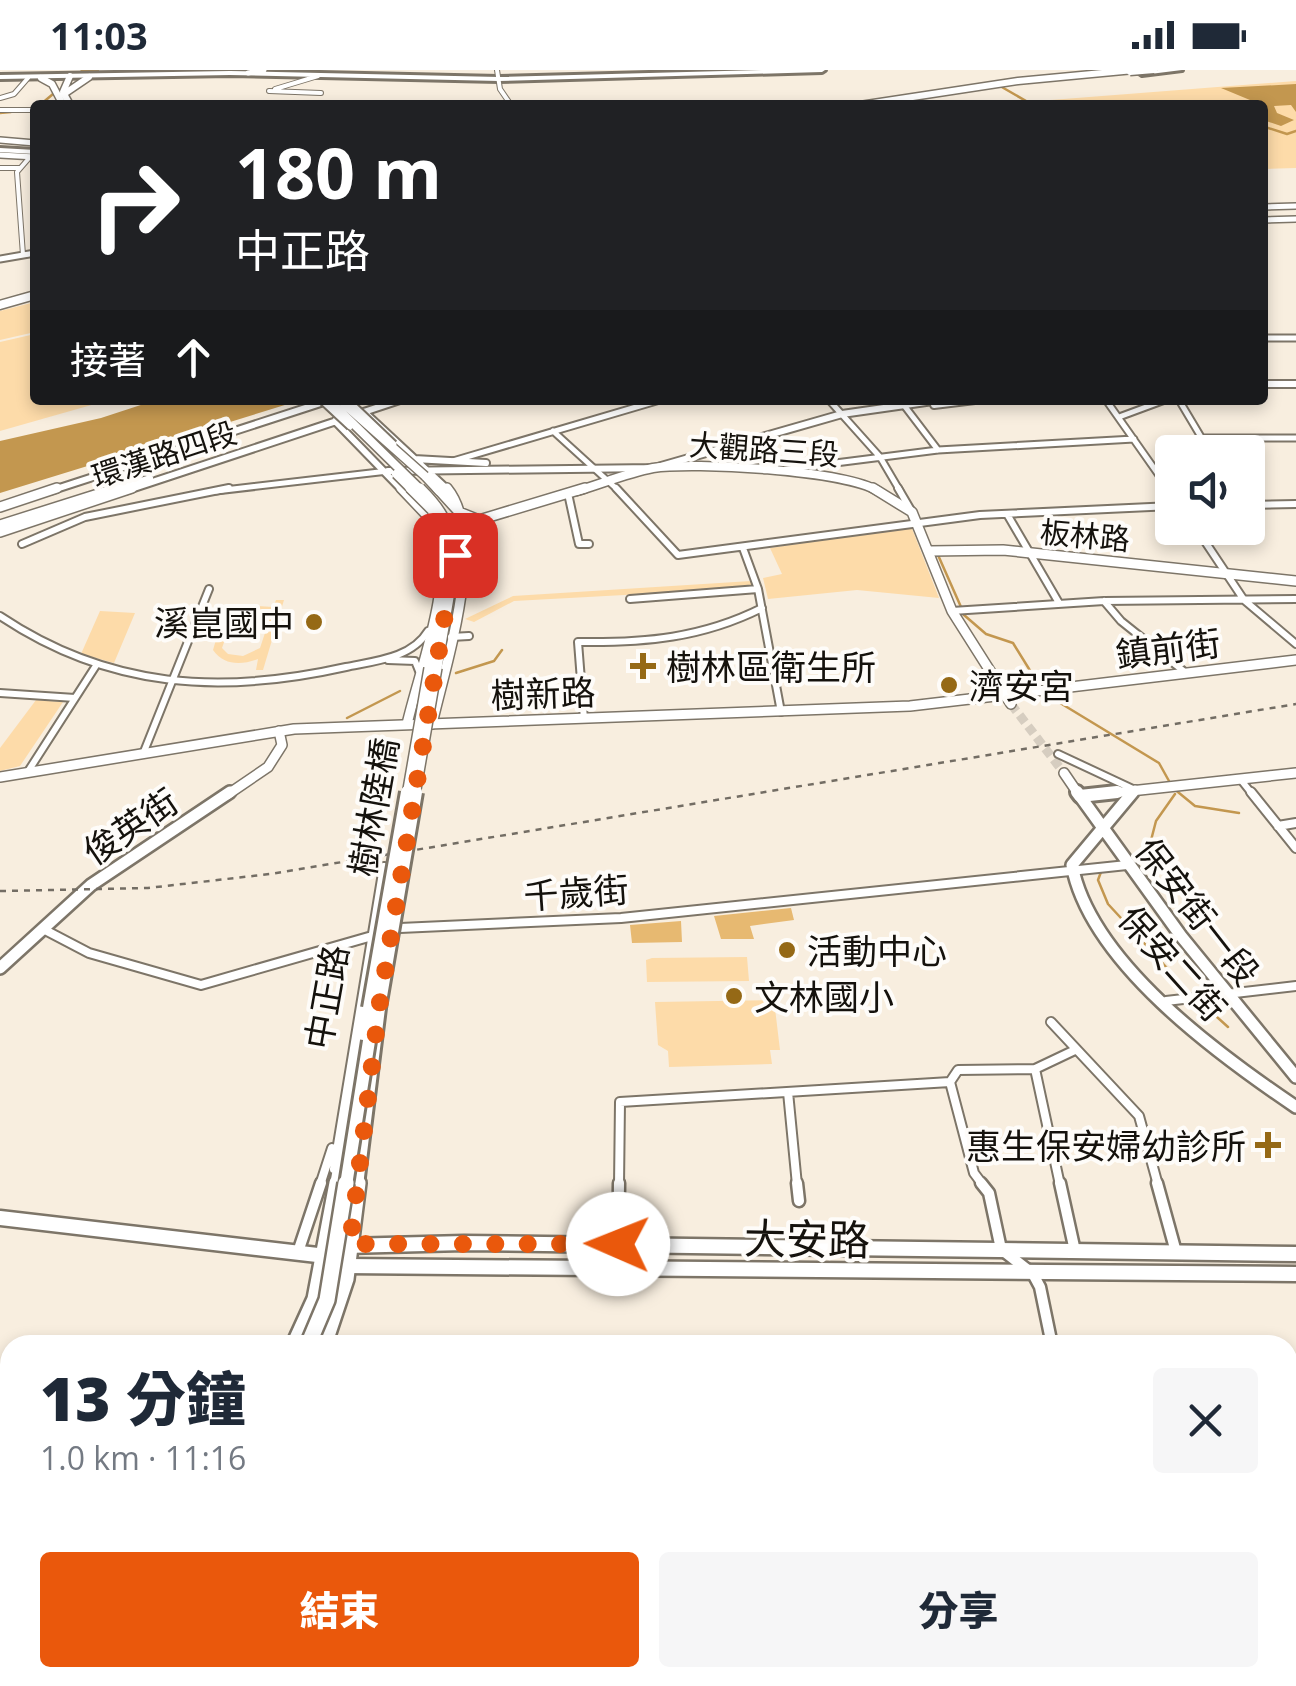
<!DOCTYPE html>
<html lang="zh-TW">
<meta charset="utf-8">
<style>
body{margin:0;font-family:"Open Sans","Noto Sans TC",sans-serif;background:#f6f6f7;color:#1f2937;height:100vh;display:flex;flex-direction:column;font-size:38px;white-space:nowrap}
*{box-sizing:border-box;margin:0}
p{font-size:32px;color:#747a83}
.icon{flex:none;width:55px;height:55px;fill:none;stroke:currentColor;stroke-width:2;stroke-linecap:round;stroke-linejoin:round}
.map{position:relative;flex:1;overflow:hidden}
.panel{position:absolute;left:0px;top:1265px;width:1298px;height:352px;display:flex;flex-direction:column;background:#fff;border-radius:30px 30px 0 0;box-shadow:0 5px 15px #0003}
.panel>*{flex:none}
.banner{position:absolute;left:30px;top:30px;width:1238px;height:305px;border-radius:10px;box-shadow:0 5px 15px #0003;background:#202124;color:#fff;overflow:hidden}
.buttons{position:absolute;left:1155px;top:365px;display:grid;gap:20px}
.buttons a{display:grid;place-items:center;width:110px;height:110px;border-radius:10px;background:#fff;box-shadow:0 5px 15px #0003;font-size:50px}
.pin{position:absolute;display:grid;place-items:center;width:85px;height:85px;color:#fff;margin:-42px;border-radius:20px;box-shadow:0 5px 15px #0006}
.me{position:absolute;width:110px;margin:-55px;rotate:271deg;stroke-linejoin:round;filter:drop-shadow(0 0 8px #0008)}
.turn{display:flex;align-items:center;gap:35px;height:210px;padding:0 40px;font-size:45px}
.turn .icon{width:130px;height:130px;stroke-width:2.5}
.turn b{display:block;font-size:70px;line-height:85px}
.then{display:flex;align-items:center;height:95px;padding:0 40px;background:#0003;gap:20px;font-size:38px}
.round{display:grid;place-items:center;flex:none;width:105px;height:105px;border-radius:10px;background:#f6f6f7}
.overview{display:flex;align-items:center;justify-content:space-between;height:170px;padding:0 40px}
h1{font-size:60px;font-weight:800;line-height:75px}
.primary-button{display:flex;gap:20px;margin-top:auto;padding:20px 40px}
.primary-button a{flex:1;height:115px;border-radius:10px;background:#ea580c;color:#fff;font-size:40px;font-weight:800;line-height:115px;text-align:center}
.primary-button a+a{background:#f6f6f7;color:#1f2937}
.status{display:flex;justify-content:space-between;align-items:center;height:70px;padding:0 50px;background:#fff;direction:ltr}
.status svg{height:28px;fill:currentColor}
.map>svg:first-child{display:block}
.green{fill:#fddba9;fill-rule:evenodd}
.forest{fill:#e7b971}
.water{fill:#c3974f}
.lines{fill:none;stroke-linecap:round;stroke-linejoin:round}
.stream{stroke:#c3974f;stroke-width:2.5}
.river{stroke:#c3974f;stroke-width:14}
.secondary-tunnel{stroke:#d6cdc0;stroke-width:9;stroke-dasharray:9 5;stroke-linecap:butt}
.minor-far4-casing{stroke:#7d7568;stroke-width:6}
.minor-far3-casing{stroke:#7d7568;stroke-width:9}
.minor-far2-casing{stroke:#7d7568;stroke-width:10}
.minor-far1-casing{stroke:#7d7568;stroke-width:12}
.minor-casing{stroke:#7d7568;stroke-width:15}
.tertiary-far4-casing{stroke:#7d7568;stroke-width:8}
.tertiary-far3-casing{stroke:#7d7568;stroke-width:10}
.tertiary-far2-casing{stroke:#7d7568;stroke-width:12}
.tertiary-far1-casing{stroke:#7d7568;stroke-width:16}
.tertiary-casing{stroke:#7d7568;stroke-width:19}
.secondary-far4-casing{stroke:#7d7568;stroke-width:9}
.secondary-far3-casing{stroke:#7d7568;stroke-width:11}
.secondary-far2-casing{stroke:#7d7568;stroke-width:12}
.secondary-far1-casing{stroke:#7d7568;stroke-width:18}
.secondary-casing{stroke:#7d7568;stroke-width:20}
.primary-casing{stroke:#7d7568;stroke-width:6}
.trunk-casing{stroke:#7d7568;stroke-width:6}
.minor-far4{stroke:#fff;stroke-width:4}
.minor-far3{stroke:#fff;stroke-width:5}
.minor-far2{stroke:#fff;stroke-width:6}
.minor-far1{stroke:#fff;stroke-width:8}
.minor{stroke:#fff;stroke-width:10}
.tertiary-far4{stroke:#fff;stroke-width:5}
.tertiary-far3{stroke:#fff;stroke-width:6}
.tertiary-far2{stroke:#fff;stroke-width:9}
.tertiary-far1{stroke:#fff;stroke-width:11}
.tertiary{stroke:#fff;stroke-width:14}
.secondary-far4{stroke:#fff;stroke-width:6}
.secondary-far3{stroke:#fff;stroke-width:8}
.secondary-far2{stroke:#fff;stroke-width:9}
.secondary-far1{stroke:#fff;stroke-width:12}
.secondary{stroke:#fff;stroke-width:15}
.primary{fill:#fff;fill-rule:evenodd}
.trunk{fill:#fff;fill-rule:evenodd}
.rail{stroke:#736d64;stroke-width:2.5;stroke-dasharray:6 6;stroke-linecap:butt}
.minor-bridge-casing{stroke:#7d7568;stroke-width:9;stroke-linecap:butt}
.secondary-bridge-far3-casing{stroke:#7d7568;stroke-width:11;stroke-linecap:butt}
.secondary-bridge-far2-casing{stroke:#7d7568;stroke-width:12;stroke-linecap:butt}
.secondary-bridge-far1-casing{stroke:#7d7568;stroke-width:18;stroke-linecap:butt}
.secondary-bridge-casing{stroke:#7d7568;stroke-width:20;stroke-linecap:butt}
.trunk-bridge-casing{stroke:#7d7568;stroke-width:9;stroke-linecap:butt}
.minor-bridge{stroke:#fff;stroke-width:5}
.secondary-bridge-far3{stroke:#fff;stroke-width:8}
.secondary-bridge-far2{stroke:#fff;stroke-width:9}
.secondary-bridge-far1{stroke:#fff;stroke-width:12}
.secondary-bridge{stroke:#fff;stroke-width:15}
.trunk-bridge{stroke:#fff;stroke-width:6}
.route{stroke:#ea580c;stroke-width:18;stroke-dasharray:0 32.4}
.poi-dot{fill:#956916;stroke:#fefcf9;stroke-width:4}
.labels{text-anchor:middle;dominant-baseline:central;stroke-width:8;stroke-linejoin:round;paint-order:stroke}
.far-street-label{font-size:30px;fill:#15120d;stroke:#fefcf9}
.poi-label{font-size:35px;fill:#15120d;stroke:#fefcf9;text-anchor:start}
.street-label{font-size:35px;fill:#15120d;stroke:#fefcf9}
.near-street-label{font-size:42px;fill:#15120d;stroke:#fefcf9}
</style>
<div class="status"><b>11:03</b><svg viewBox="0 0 49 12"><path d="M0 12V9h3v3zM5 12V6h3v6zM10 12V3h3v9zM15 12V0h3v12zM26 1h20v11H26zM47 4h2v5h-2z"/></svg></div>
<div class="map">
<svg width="1296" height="1616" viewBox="0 0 1296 1616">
<rect width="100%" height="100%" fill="#f8eedf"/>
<path class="green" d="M 1296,11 L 1296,98 L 1263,99 L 1262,35 L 1038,35 L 1038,31 Z
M 35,232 L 35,262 L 0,270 L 0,241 Z
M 35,264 L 35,330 L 109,330 L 0,361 L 0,272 Z
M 911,456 L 939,528 L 857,520 L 768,529 L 763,508 L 782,504 L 770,478 Z
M 751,511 L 753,518 L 514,531 L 474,552 L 465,549 L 513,526 Z
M 276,530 L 284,530 L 263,600 L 256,600 L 258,589 C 242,595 224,596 213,580 L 223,546 L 245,535 L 273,537 ZM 252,540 L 270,548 L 260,578 L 243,586 L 228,584 L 222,578 L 233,547 Z
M 100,541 L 135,543 L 114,593 L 81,584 Z
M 36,630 L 63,632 L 20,696 L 0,701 L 0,678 Z
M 747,887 L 749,911 L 647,912 L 646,890 L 652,888 Z
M 774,930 L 780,980 L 770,980 L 772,994 L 669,997 L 668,981 L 658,975 L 655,932 Z"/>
<path class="forest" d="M 791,838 L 794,850 L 750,856 L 754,869 L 721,869 L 714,846 Z
M 681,851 L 682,872 L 632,873 L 630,855 Z"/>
<path class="water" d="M 1296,14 L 1296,42 L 1291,35 L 1274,36 L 1277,43 L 1294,50 L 1281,56 L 1263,50 L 1267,44 L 1262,35 L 1221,18 Z
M 156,330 L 301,330 L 0,423 L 0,371 L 101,348 Z"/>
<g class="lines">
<path class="stream" d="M 1000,16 L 1033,35
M 40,35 L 53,24
M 1165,35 L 1172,35
M 0,43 L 11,42
M 1262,56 L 1287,64 L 1296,61
M 938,485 L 961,537
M 964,545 L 986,564 L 1013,573 L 1039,615
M 456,603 L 494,591 L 502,580
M 1047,625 L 1159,693 L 1169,711
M 347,648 L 400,621
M 1173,718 L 1195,736 L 1239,743
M 1130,788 L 1149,778 L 1156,751 L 1175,724
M 1101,802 L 1098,810 L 1108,834 L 1191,924
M 1197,929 L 1228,957"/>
<path class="river" d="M 87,3 L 92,0"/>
<path class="secondary-tunnel" d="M 1011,634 L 1064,703"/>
<defs>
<path id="minor-far4" d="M 497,0 L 500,19 L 511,35
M 275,19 L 318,6
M 269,21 L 321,23
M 0,28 L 14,24 L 28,8
M 0,40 L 35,40
M 0,98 L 20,98
M 23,185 L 17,102 L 30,87
M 24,185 L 35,183"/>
<path id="minor-far3" d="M 0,189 L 35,183
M 1262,268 L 1296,268
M 829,330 L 880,387 L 900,421
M 900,330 L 938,380
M 1106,330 L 1170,421
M 1179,330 L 1210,382
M 1119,347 L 1165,330
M 553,361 L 619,421
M 1201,368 L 1296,368
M 453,391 L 660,330
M 780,400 L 938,380 L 1134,369
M 216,421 L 388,401"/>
<path id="minor-far2" d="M 616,418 L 678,485 L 980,445 L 1172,436
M 898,418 L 912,442
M 1168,418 L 1172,424
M 569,428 L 579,474 L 589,474
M 1248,435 L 1296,434
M 1007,444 L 1059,533
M 1248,452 L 1254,463
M 1196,458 L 1244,530 L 1296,574
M 22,474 L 85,447 L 229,418
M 743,478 L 758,519 L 781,642
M 630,529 L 758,519
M 1104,531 L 1121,551 L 1186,603
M 952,541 L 1104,531 L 1296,529
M 0,546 C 109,619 221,625 346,597 C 375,591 412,588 428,561
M 451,567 L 469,566
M 388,590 L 415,591 L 419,601
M 0,623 L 75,628
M 584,649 L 578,572 C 645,573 702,568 762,538
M 143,684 L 209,519
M 1058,684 L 1135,720
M 27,703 L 97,594
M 1241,710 L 1253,725"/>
<path id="minor-far1" d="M 1251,722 L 1296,778
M 1278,756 L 1296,753
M 45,860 L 89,883 L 201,915 L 400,858 L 621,848 L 1127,795
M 1166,931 L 1296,916
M 1051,952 L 1139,1046 L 1158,1115
M 1035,999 L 1060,1115
M 950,1012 L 974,1103 L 983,1115
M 788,1022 L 797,1115
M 334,1099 L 384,797
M 320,1115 L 332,1078
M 619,1115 L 620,1032 L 950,1012 L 958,1000 L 1035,999 L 1075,980"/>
<path id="minor" d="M 797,1113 L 799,1131
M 981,1113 L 989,1123 L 1001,1179 L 1033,1204 L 1040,1217 L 1052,1275
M 1060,1113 L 1075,1181
M 1157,1113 L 1176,1182
M 298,1182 L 321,1113
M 618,1198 L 619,1113
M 1288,1360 L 1296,1361"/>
<path id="tertiary-far4" d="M 248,3 L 264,0
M 0,70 L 35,73
M 0,85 L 35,87
M 1262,137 L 1296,136
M 1262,150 L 1296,149"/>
<path id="tertiary-far3" d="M 1262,314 L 1296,314
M 934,335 L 975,330
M 364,342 L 449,421
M 335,351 L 403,421
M 414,389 L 486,393
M 388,401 L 654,398 L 842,344 L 940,330
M 50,421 L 330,330
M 109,421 L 150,408
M 125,421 L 400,330"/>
<path id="tertiary-far2" d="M 401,418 L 439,458
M 0,437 L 57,418
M 0,455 L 117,418
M 0,462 L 132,418
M 930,481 L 1003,480 L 1296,511
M 1004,625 L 1296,590
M 407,654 C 422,592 452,519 439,454
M 432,654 C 445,596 488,468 447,418
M 227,725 L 268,697 L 282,675 L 279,661
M 1131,725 L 1135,720"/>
<path id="tertiary-far1" d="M 1133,722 L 1072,795 C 1090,892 1219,985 1296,1037
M 1080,726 L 1181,866 L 1296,1007
M 0,898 L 91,815 L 230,722"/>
<path id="tertiary" d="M 0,1148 L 326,1186
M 346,1176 L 464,1173 L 1296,1184
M 346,1196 L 1296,1204"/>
<path id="secondary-far4" d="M 41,8 L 52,14 L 63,35
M 64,24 L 89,7
M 69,33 L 63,22 L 70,6"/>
<path id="secondary-far3" d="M 0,235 L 35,225
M 425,406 L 439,421
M 577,421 C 601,414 627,403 653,398 C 694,392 843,400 878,421"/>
<path id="secondary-far2" d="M 437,418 L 459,442 L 479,450 L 585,418
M 873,418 L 912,442 L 952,541 L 1011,634
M 432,440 L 444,457 L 483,454
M 429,598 L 448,485
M 437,598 L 453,504
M 1064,703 L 1079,725
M 0,707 L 294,659 L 910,636 L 1004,625
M 1094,725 L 1296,703"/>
<path id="secondary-far1" d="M 1077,722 L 1080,726 L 1117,722
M 336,1115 L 369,938
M 357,1115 L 379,938"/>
<path id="secondary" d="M 294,1275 L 315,1229 L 337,1113
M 324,1275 L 346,1209 L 358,1113
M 136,1616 L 140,1608
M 154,1616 L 158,1608"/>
<path id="primary" d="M 762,0 L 825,0 L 822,2 L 499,11 L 230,5 L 0,9 L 0,5 L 230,1 L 499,7 Z"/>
<path id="trunk" d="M 1158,0 L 1182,0 L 1142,5 L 1139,3 Z
M 0,78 L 35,80 L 35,84 L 0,82 Z"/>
</defs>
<use href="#minor-far4" class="minor-far4-casing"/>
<use href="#minor-far3" class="minor-far3-casing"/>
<use href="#minor-far2" class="minor-far2-casing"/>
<use href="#minor-far1" class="minor-far1-casing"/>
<use href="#minor" class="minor-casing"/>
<use href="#tertiary-far4" class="tertiary-far4-casing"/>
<use href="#tertiary-far3" class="tertiary-far3-casing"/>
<use href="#tertiary-far2" class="tertiary-far2-casing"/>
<use href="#tertiary-far1" class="tertiary-far1-casing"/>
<use href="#tertiary" class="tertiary-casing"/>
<use href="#secondary-far4" class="secondary-far4-casing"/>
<use href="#secondary-far3" class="secondary-far3-casing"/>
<use href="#secondary-far2" class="secondary-far2-casing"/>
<use href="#secondary-far1" class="secondary-far1-casing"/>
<use href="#secondary" class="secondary-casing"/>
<use href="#primary" class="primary-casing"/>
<use href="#trunk" class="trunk-casing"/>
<use href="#minor-far4" class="minor-far4"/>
<use href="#minor-far3" class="minor-far3"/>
<use href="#minor-far2" class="minor-far2"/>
<use href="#minor-far1" class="minor-far1"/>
<use href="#minor" class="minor"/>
<use href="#tertiary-far4" class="tertiary-far4"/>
<use href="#tertiary-far3" class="tertiary-far3"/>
<use href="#tertiary-far2" class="tertiary-far2"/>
<use href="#tertiary-far1" class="tertiary-far1"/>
<use href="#tertiary" class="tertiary"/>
<use href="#secondary-far4" class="secondary-far4"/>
<use href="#secondary-far3" class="secondary-far3"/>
<use href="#secondary-far2" class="secondary-far2"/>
<use href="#secondary-far1" class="secondary-far1"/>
<use href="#secondary" class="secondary"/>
<use href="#primary" class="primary"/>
<use href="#trunk" class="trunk"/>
<path class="rail" d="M 0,821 L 148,818 L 270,804 L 1296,634"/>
<defs>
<path id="minor-bridge" d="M 321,330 L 350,357
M 348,330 L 394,374"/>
<path id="secondary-bridge-far3" d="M 329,330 L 422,421
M 344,334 L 425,406
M 396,404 L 413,421"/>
<path id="secondary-bridge-far2" d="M 410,418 L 432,440
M 420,418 C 443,441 450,452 448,485
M 407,725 L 429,598
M 415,725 L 437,598"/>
<path id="secondary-bridge-far1" d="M 369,938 L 407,722
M 379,938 L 416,722
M 346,1115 L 369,971"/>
<path id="secondary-bridge" d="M 308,1275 L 327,1230 L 346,1113"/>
<path id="trunk-bridge" d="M 1130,2 L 1154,0
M 860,35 L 1018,11 L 1134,0"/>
</defs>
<use href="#minor-bridge" class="minor-bridge-casing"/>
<use href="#secondary-bridge-far3" class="secondary-bridge-far3-casing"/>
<use href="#secondary-bridge-far2" class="secondary-bridge-far2-casing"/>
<use href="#secondary-bridge-far1" class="secondary-bridge-far1-casing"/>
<use href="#secondary-bridge" class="secondary-bridge-casing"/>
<use href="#trunk-bridge" class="trunk-bridge-casing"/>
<use href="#minor-bridge" class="minor-bridge"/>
<use href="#secondary-bridge-far3" class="secondary-bridge-far3"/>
<use href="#secondary-bridge-far2" class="secondary-bridge-far2"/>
<use href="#secondary-bridge-far1" class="secondary-bridge-far1"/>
<use href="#secondary-bridge" class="secondary-bridge"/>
<use href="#trunk-bridge" class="trunk-bridge"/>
</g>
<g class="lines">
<path class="route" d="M 455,485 L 379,938 L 350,1174 L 618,1174"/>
</g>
<g class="poi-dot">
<circle cx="314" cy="552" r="10"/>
<path d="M638 581h10v10h10v10h-10v10h-10v-10h-10v-10h10z"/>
<circle cx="949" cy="615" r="10"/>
<circle cx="787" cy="880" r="10"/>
<circle cx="734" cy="926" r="10"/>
<path d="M1263 1060h10v10h10v10h-10v10h-10v-10h-10v-10h10z"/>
</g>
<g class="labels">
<g class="far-street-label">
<text transform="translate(764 379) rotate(4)">大觀路三段</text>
<text transform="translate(164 384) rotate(-18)">環漢路四段</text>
<text transform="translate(1085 465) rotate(5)">板林路</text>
</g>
<g class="poi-label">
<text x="294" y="552" text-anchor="end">溪崑國中</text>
<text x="666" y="596">樹林區衛生所</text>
<text x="969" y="615">濟安宮</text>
<text x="807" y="880">活動中心</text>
<text x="754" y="926">文林國小</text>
<text x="1246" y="1075" text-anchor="end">惠生保安婦幼診所</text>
</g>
<g class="street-label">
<text transform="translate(1168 578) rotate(-7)">鎮前街</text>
<text transform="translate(543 623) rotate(-2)">樹新路</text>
<text transform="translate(373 737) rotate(-80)">樹林陸橋</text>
<text transform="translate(130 756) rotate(-34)">俊英街</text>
<text transform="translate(576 822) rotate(-4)">千歲街</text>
<text transform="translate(1198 841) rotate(52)">保安街一段</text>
<text transform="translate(1173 893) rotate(48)">保安二街</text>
<text transform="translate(326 927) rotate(-80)">中正路</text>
</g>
<g class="near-street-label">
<text transform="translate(807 1168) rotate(1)">大安路</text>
</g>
</g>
</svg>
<div class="buttons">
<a><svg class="icon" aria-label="sound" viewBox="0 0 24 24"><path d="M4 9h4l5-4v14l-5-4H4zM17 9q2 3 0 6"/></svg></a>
</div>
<div class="pin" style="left:455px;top:485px;background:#d93025"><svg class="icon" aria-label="arrive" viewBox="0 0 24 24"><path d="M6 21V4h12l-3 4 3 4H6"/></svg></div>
<svg class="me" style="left:618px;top:1174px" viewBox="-20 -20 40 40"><circle r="19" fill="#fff"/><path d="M0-13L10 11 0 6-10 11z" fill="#ea580c"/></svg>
<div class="banner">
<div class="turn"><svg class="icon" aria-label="right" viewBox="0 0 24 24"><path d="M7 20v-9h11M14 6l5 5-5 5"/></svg><div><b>180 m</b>中正路</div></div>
<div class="then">接著<svg class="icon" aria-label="ahead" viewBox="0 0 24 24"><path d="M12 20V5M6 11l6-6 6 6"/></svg></div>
</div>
<section class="panel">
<div class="overview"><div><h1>13 分鐘</h1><p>1.0 km · 11:16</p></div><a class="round"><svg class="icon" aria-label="close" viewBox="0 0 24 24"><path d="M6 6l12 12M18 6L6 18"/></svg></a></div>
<div class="primary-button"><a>結束</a><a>分享</a></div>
</section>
</div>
